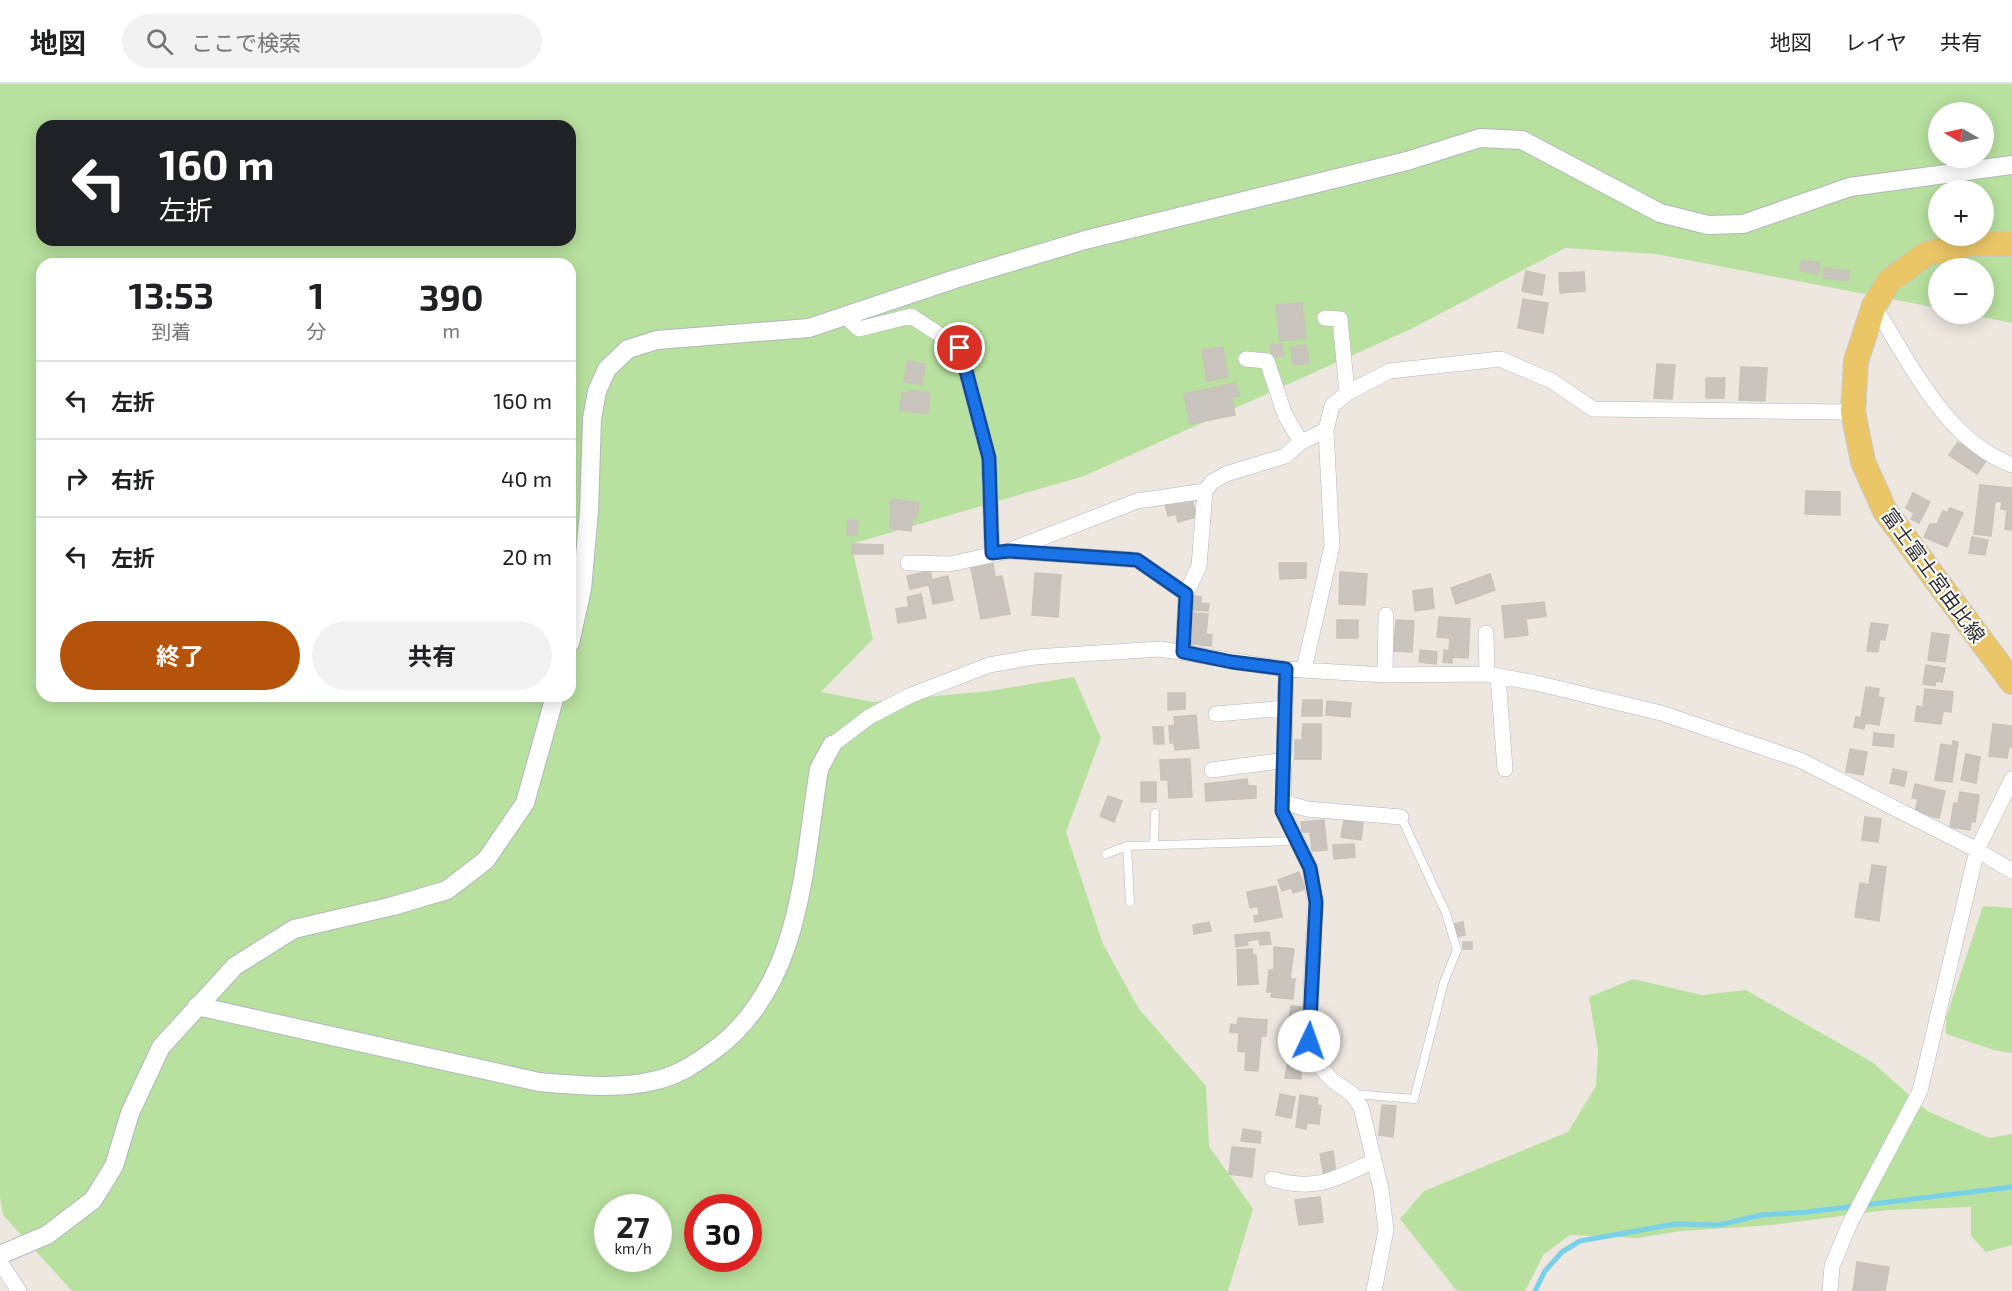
<!DOCTYPE html>
<html lang="ja">
<meta charset="utf-8">
<style>
body{margin:0;font-family:"Exo 2","Noto Sans JP",sans-serif;background:#f2f2f2;color:#202124;height:100vh;display:flex;flex-direction:column;font-size:22px;white-space:nowrap}
*{box-sizing:border-box;margin:0}
p{font-size:20px;color:#757577}
.icon{flex:none;width:33px;height:33px;fill:none;stroke:currentColor;stroke-width:2;stroke-linecap:round;stroke-linejoin:round}
.map{position:relative;flex:1;overflow:hidden}
.drawer{position:absolute;left:36px;top:174px;width:540px;height:444px;display:flex;flex-direction:column;background:#fff;border-radius:18px;box-shadow:0 3px 15px #0003}
.drawer>*{flex:none}
.banner{position:absolute;left:36px;top:36px;width:540px;height:126px;border-radius:18px;box-shadow:0 3px 15px #0003;background:#202124;color:#fff;overflow:hidden}
.needle{width:39px;rotate:279deg}
.controls{position:absolute;left:1928px;top:18px;display:grid;gap:12px}
.controls a{display:grid;place-items:center;width:66px;height:66px;border-radius:50%;background:#fff;box-shadow:0 3px 15px #0003;font-size:30px}
.speed{position:absolute;left:594px;top:1110px;display:flex;gap:12px;font-size:30px;font-weight:700;text-align:center}
.speed>*{display:grid;place-content:center;width:78px;height:78px;border-radius:50%;background:#fff;box-shadow:0 3px 15px #0003;line-height:1}
.speed small{font-size:15px;font-weight:400}
.speed .limit{border:9px solid #d22;background:#fff;color:#111}
.pin{position:absolute;display:grid;place-items:center;width:51px;height:51px;color:#fff;margin:-26px;border:3px solid #fff;border-radius:50%;box-shadow:0 2px 6px #0007}
.me{position:absolute;width:66px;margin:-33px;rotate:3deg;stroke-linejoin:round;filter:drop-shadow(0 0 4px #0008)}
.turn{display:flex;align-items:center;gap:21px;height:126px;padding:0 24px;font-size:27px}
.turn .icon{width:78px;height:78px;stroke-width:2.5}
.turn b{display:block;font-size:42px;line-height:51px}
.eta{display:flex;justify-content:space-evenly;align-items:center;height:102px;text-align:center}
.eta b{font-size:36px;font-weight:700;line-height:42px}
.cta{display:flex;gap:12px;margin-top:auto;padding:12px 24px}
.cta a{flex:1;height:69px;border-radius:36px;background:#b45309;color:#fff;font-size:24px;font-weight:700;line-height:69px;text-align:center}
.cta a+a{background:#f2f2f2;color:#202124}
ul{padding:0;list-style:none}
li{display:flex;align-items:center;gap:18px;height:78px;padding:0 24px;border-top:2px solid #e0e0e0}
li div{flex:1}
li b{display:block;font-size:22px}
li em{font-style:normal}
header{display:flex;align-items:center;gap:36px;box-sizing:border-box;height:84px;padding:0 30px;background:#fff;border-bottom:2px solid #e0e0e0}
header strong{font-size:28px}
nav{display:flex;gap:33px;margin-inline-start:auto;font-size:21px}
.search{width:420px;height:54px;background:#f2f2f2;display:flex;align-items:center;gap:15px;box-sizing:border-box;padding:0 21px;border-radius:33px;color:#757577;font-size:22px}
.map>svg:first-child{display:block}
.green{fill:#b8e19f;fill-rule:evenodd}
.lines{fill:none;stroke-linecap:round;stroke-linejoin:round}
.stream{stroke:#78d0e9;stroke-width:5}
.building{fill:#c9c5be;stroke:#c9c2b9;stroke-width:1.5}
.service-casing{stroke:#b3b6bf;stroke-width:9}
.minor-casing{stroke:#b3b6bf;stroke-width:16}
.tertiary-casing{stroke:#b3b6bf;stroke-width:20}
.primary-casing{stroke:#c8c8c8;stroke-width:26}
.service{stroke:#fff;stroke-width:8}
.minor{stroke:#fff;stroke-width:15}
.tertiary{stroke:#fff;stroke-width:18}
.primary{stroke:#eac667;stroke-width:24}
.route-casing{stroke:#114b97;stroke-width:15}
.route{stroke:#1a73e8;stroke-width:10}
.labels{text-anchor:middle;dominant-baseline:central;stroke-width:4.5;stroke-linejoin:round;paint-order:stroke}
.street-label{font-size:20px;fill:#2c2c2c;stroke:#fff}
</style>
<header>
<strong>地図</strong>
<div class="search"><svg class="icon" aria-label="search" viewBox="0 0 24 24"><circle cx="10" cy="10" r="6"/><path d="M15 15l6 6"/></svg>ここで検索</div>
<nav><a>地図</a><a>レイヤ</a><a>共有</a></nav>
</header>
<div class="map">
<svg width="2012" height="1207" viewBox="0 0 2012 1207">
<rect width="100%" height="100%" fill="#ede7e0"/>
<path class="green" d="M 0,0 L 2012,0 L 2012,239 L 1967,230 L 1983,230 L 1983,184 L 1938,184 L 1938,224 L 1656,170 L 1565,164 L 1413,244 L 1084,392 L 851,460 L 873,555 L 821,608 L 873,618 L 989,607 L 1074,593 L 1101,654 L 1066,748 L 1103,860 L 1139,925 L 1206,1002 L 1209,1062 L 1253,1125 L 1228,1207 L 72,1207 L 3,1131 L 0,1113 ZM 1938,28 L 1983,28 L 1983,74 L 1938,74 ZM 42,42 L 570,42 L 570,156 L 42,156 ZM 1938,106 L 1983,106 L 1983,152 L 1938,152 ZM 42,180 L 570,180 L 570,612 L 42,612 ZM 608,1124 L 658,1124 L 658,1174 L 608,1174 ZM 698,1124 L 748,1124 L 748,1174 L 698,1174 Z
M 1983,822 L 2012,824 L 2012,969 L 1994,966 L 1946,950 L 1946,934 Z
M 1633,895 L 1702,911 L 1746,906 L 1872,978 L 1927,1027 L 1989,1054 L 2012,1050 L 2012,1161 L 1986,1168 L 1971,1152 L 1971,1123 L 1887,1126 L 1773,1141 L 1681,1147 L 1637,1154 L 1570,1151 L 1544,1170 L 1525,1207 L 1457,1207 L 1400,1135 L 1424,1107 L 1568,1048 L 1596,1002 L 1598,966 L 1589,913 Z"/>
<g class="lines">
<path class="stream" d="M 1535,1207 L 1545,1187 L 1562,1168 L 1580,1157 L 1675,1140 L 1719,1141 L 1761,1131 L 1807,1128 L 2012,1103"/>
</g>
<path class="building" d="M 1802,176 L 1820,179 L 1818,190 L 1800,187 Z
M 1824,184 L 1849,187 L 1848,197 L 1823,194 Z
M 1526,187 L 1545,191 L 1542,211 L 1522,207 Z
M 1584,188 L 1585,207 L 1560,209 L 1559,189 Z
M 1523,215 L 1548,219 L 1543,249 L 1518,244 Z
M 1302,219 L 1306,254 L 1280,257 L 1276,221 Z
M 1282,260 L 1284,272 L 1272,273 L 1270,261 Z
M 1306,261 L 1309,279 L 1293,281 L 1291,263 Z
M 1223,263 L 1228,293 L 1207,297 L 1202,266 Z
M 907,277 L 925,280 L 922,301 L 904,298 Z
M 1657,280 L 1675,281 L 1672,315 L 1654,314 Z
M 1741,283 L 1767,284 L 1765,317 L 1739,316 Z
M 1706,294 L 1725,294 L 1724,314 L 1706,314 Z
M 1236,299 L 1239,312 L 1232,313 L 1235,331 L 1190,340 L 1184,310 Z
M 909,306 L 930,309 L 928,330 L 900,326 L 902,308 L 909,309 Z
M 1958,358 L 1986,377 L 1977,390 L 1949,371 Z
M 1980,401 L 2012,404 L 2012,446 L 2005,445 L 2007,426 L 2001,425 L 2002,418 L 1995,417 L 1991,452 L 1974,450 Z
M 1806,407 L 1840,408 L 1840,431 L 1805,430 Z
M 1913,409 L 1930,418 L 1919,439 L 1911,435 L 1914,429 L 1906,424 Z
M 1192,414 L 1196,433 L 1178,438 L 1176,430 L 1168,432 L 1165,420 Z
M 891,415 L 919,419 L 917,434 L 913,433 L 911,447 L 890,444 Z
M 1950,424 L 1963,429 L 1947,463 L 1924,453 L 1930,440 L 1937,440 L 1943,427 L 1947,429 Z
M 848,436 L 858,437 L 857,451 L 847,451 Z
M 1972,453 L 1988,456 L 1985,471 L 1969,469 Z
M 852,460 L 883,461 L 883,470 L 852,470 Z
M 1279,479 L 1306,479 L 1306,494 L 1280,495 Z
M 993,480 L 995,493 L 1002,492 L 1010,530 L 981,535 L 971,484 Z
M 930,487 L 932,496 L 948,492 L 953,516 L 933,520 L 929,501 L 910,505 L 907,492 Z
M 1340,488 L 1367,490 L 1365,521 L 1339,520 Z
M 1035,489 L 1061,491 L 1058,533 L 1032,531 Z
M 1490,490 L 1495,506 L 1456,520 L 1451,504 Z
M 1432,504 L 1434,524 L 1415,527 L 1413,507 Z
M 921,510 L 926,534 L 898,539 L 896,525 L 909,523 L 907,513 Z
M 1194,512 L 1201,513 L 1201,519 L 1209,520 L 1208,527 L 1193,526 Z
M 1544,518 L 1546,532 L 1526,535 L 1528,551 L 1505,554 L 1502,522 Z
M 1193,529 L 1208,530 L 1206,550 L 1212,551 L 1211,562 L 1191,560 Z
M 1439,533 L 1470,535 L 1468,574 L 1452,573 L 1452,579 L 1443,578 L 1444,566 L 1449,567 L 1450,554 L 1437,553 Z
M 1337,536 L 1358,536 L 1358,554 L 1337,554 Z
M 1396,536 L 1414,537 L 1412,568 L 1394,567 Z
M 1871,539 L 1888,541 L 1885,556 L 1880,555 L 1878,568 L 1867,567 Z
M 1932,549 L 1949,551 L 1945,578 L 1928,576 Z
M 1420,566 L 1437,568 L 1436,580 L 1419,578 Z
M 1926,581 L 1945,584 L 1942,598 L 1936,597 L 1935,602 L 1923,600 Z
M 1866,603 L 1879,605 L 1878,613 L 1884,614 L 1879,641 L 1865,639 L 1864,645 L 1854,643 L 1856,633 L 1861,634 Z
M 1925,605 L 1953,608 L 1951,628 L 1943,627 L 1941,640 L 1915,637 L 1917,622 L 1923,623 Z
M 1168,609 L 1185,609 L 1185,625 L 1168,626 Z
M 1303,616 L 1322,616 L 1322,632 L 1302,632 Z
M 1327,617 L 1351,619 L 1350,633 L 1326,631 Z
M 1196,631 L 1199,664 L 1175,666 L 1174,658 L 1170,659 L 1169,642 L 1175,641 L 1174,633 Z
M 1303,640 L 1321,640 L 1321,675 L 1295,675 L 1295,656 L 1302,656 Z
M 1993,640 L 2012,642 L 2012,663 L 2009,662 L 2007,674 L 1989,672 Z
M 1153,643 L 1163,643 L 1164,660 L 1154,660 Z
M 1874,649 L 1894,651 L 1893,663 L 1873,661 Z
M 1953,657 L 1958,658 L 1952,698 L 1935,696 L 1941,660 L 1952,662 Z
M 1850,665 L 1867,668 L 1863,691 L 1846,688 Z
M 1966,670 L 1980,673 L 1976,699 L 1961,696 Z
M 1190,675 L 1192,713 L 1169,714 L 1168,696 L 1161,696 L 1160,676 Z
M 1893,685 L 1907,688 L 1904,702 L 1890,699 Z
M 1247,695 L 1248,702 L 1256,702 L 1256,714 L 1206,717 L 1205,700 Z
M 1141,698 L 1156,698 L 1156,718 L 1141,718 Z
M 1915,700 L 1945,707 L 1939,734 L 1915,728 L 1918,715 L 1912,714 Z
M 1960,708 L 1979,711 L 1975,738 L 1971,737 L 1970,746 L 1950,743 L 1954,719 L 1958,720 Z
M 1108,712 L 1122,717 L 1114,738 L 1100,732 Z
M 1865,733 L 1881,735 L 1878,758 L 1862,756 Z
M 1324,736 L 1327,766 L 1312,767 L 1310,748 L 1302,748 L 1301,738 Z
M 1344,736 L 1363,739 L 1361,756 L 1341,753 Z
M 1354,760 L 1355,773 L 1334,775 L 1333,761 Z
M 1872,781 L 1886,783 L 1879,837 L 1855,833 L 1860,799 L 1869,801 Z
M 1299,788 L 1305,805 L 1293,809 L 1291,804 L 1282,807 L 1278,796 Z
M 1276,802 L 1282,833 L 1255,838 L 1254,832 L 1259,831 L 1258,822 L 1250,824 L 1247,808 Z
M 1209,838 L 1211,847 L 1194,850 L 1193,841 Z
M 1463,838 L 1465,851 L 1456,853 L 1453,840 Z
M 1269,848 L 1271,860 L 1260,861 L 1259,855 L 1247,857 L 1248,861 L 1236,863 L 1235,851 Z
M 1463,858 L 1472,858 L 1472,865 L 1463,865 Z
M 1274,863 L 1294,865 L 1290,895 L 1295,895 L 1293,915 L 1271,913 L 1272,908 L 1267,908 L 1269,886 L 1274,886 Z
M 1252,865 L 1253,871 L 1256,871 L 1258,900 L 1238,901 L 1237,866 Z
M 1291,922 L 1302,923 L 1301,935 L 1289,934 Z
M 1238,934 L 1267,936 L 1266,952 L 1261,952 L 1258,987 L 1245,986 L 1246,968 L 1238,967 L 1239,949 L 1230,948 L 1231,940 L 1237,941 Z
M 1290,966 L 1302,966 L 1301,995 L 1285,994 Z
M 1280,1010 L 1295,1013 L 1291,1034 L 1276,1031 Z
M 1300,1011 L 1318,1014 L 1317,1021 L 1321,1022 L 1319,1040 L 1307,1039 L 1306,1045 L 1296,1043 Z
M 1382,1021 L 1396,1022 L 1393,1053 L 1379,1051 Z
M 1243,1045 L 1261,1048 L 1260,1059 L 1241,1057 Z
M 1232,1063 L 1255,1065 L 1252,1093 L 1229,1090 Z
M 1333,1067 L 1336,1090 L 1324,1092 L 1320,1070 Z
M 1320,1113 L 1323,1138 L 1299,1141 L 1295,1116 Z
M 1857,1178 L 1889,1183 L 1885,1207 L 1853,1207 Z"/>
<g class="lines">
<defs>
<path id="service" d="M 1154,761 L 1155,729
M 1127,762 L 1130,818
M 1106,770 L 1127,762 L 1297,757
M 1354,1010 L 1414,1015 L 1444,898 L 1457,866 L 1446,829 L 1401,733"/>
<path id="minor" d="M 1874,222 C 1910,278 1945,356 2012,381
M 847,234 L 859,245 L 911,232 L 960,264 L 989,374 L 992,469
M 1325,234 L 1340,235 L 1347,309
M 1246,275 L 1267,277 L 1285,331 L 1301,358
M 1013,465 L 1137,417 L 1205,407 L 1212,398 L 1226,390 L 1285,372 L 1301,358 L 1326,346
M 908,479 L 950,480 L 1009,467 L 1137,476 L 1186,510 L 1183,568
M 1186,510 L 1199,482 L 1205,407
M 1486,549 L 1487,590
M 1286,585 L 1283,727 L 1310,784 L 1315,818 L 1309,957 L 1315,977 L 1332,996 L 1352,1010 L 1361,1023 L 1381,1105 L 1386,1146 L 1374,1207
M 1304,585 L 1332,462 L 1326,346 L 1332,322 L 1347,309 L 1390,287 L 1500,275 L 1552,297 L 1593,325 L 1853,328
M 1385,591 L 1386,531
M 1498,592 L 1505,685
M 1216,630 L 1286,624
M 832,661 L 869,633 L 909,612 L 989,581 L 1034,573 L 1160,565 L 1286,585 L 1385,591 L 1487,590 L 1536,599 L 1661,629 L 1800,676 L 1977,766 L 2012,787
M 1212,686 L 1286,676
M 1283,718 L 1307,725 L 1401,733
M 1272,1095 C 1317,1108 1334,1095 1374,1077
M 0,1178 L 19,1207
M 1830,1207 L 1832,1182 L 1850,1139 L 1920,1007 L 1977,766 L 2012,695"/>
<path id="tertiary" d="M 570,559 L 582,505 L 589,427 L 592,335 L 597,307 L 607,285 L 628,265 L 657,256 L 809,244 L 955,195 L 1085,156 L 1407,77 L 1480,54 L 1522,56 L 1660,129 L 1708,141 L 1743,140 L 1850,103 L 2012,81
M 197,922 L 539,998 C 577,1001 619,1006 657,996 C 679,991 696,979 713,967 C 802,902 803,784 819,685 L 832,661
M 0,1171 L 47,1151 L 93,1116 L 114,1082 L 130,1029 L 161,963 L 235,882 L 294,845 L 393,822 L 447,806 L 486,776 L 525,719 L 555,612"/>
<path id="primary" d="M 2012,160 L 1969,160 L 1926,170 L 1889,197 L 1874,222 L 1856,277 L 1853,328 L 1863,378 L 1885,427 L 2012,598"/>
</defs>
<use href="#service" class="service-casing"/>
<use href="#minor" class="minor-casing"/>
<use href="#tertiary" class="tertiary-casing"/>
<use href="#primary" class="primary-casing"/>
<use href="#service" class="service"/>
<use href="#minor" class="minor"/>
<use href="#tertiary" class="tertiary"/>
<use href="#primary" class="primary"/>
</g>
<g class="lines">
<defs>
<path id="route" d="M 960,264 L 989,374 L 992,469 L 1009,467 L 1137,476 L 1186,510 L 1183,568 L 1232,578 L 1286,585 L 1282,727 L 1310,784 L 1316,818 L 1309,957"/>
</defs>
<use href="#route" class="route-casing"/>
<use href="#route" class="route"/>
</g>
<g class="labels">
<g class="street-label">
<text transform="translate(1934 491) rotate(54)">富士富士宮由比線</text>
</g>
</g>
</svg>
<div class="controls">
<a><svg class="needle" viewBox="-14 -14 28 28"><path d="M0-13l5 13h-10z" fill="#e53935"/><path d="M0 13l5-13h-10z" fill="#757577"/></svg></a>
<a>+</a>
<a>−</a>
</div>
<div class="speed"><div>27<small>km/h</small></div><div class="limit">30</div></div>
<div class="pin" style="left:960px;top:264px;background:#d93025"><svg class="icon" aria-label="arrive" viewBox="0 0 24 24"><path d="M6 21V4h12l-3 4 3 4H6"/></svg></div>
<svg class="me" style="left:1309px;top:957px" viewBox="-20 -20 40 40"><circle r="19" fill="#fff"/><path d="M0-13L10 11 0 6-10 11z" fill="#1a73e8"/></svg>
<div class="banner">
<div class="turn"><svg class="icon" aria-label="left" viewBox="0 0 24 24"><path d="M17 20v-9H6M10 6l-5 5 5 5"/></svg><div><b>160 m</b>左折</div></div>
</div>
<section class="drawer">
<div class="eta">
<div><b>13:53</b><p>到着</p></div>
<div><b>1</b><p>分</p></div>
<div><b>390</b><p>m</p></div>
</div>
<ul>
<li><svg class="icon" aria-label="left" viewBox="0 0 24 24"><path d="M17 20v-9H6M10 6l-5 5 5 5"/></svg><div><b>左折</b></div><em>160 m</em></li>
<li><svg class="icon" aria-label="right" viewBox="0 0 24 24"><path d="M7 20v-9h11M14 6l5 5-5 5"/></svg><div><b>右折</b></div><em>40 m</em></li>
<li><svg class="icon" aria-label="left" viewBox="0 0 24 24"><path d="M17 20v-9H6M10 6l-5 5 5 5"/></svg><div><b>左折</b></div><em>20 m</em></li>
</ul>
<div class="cta"><a>終了</a><a>共有</a></div>
</section>
</div>
